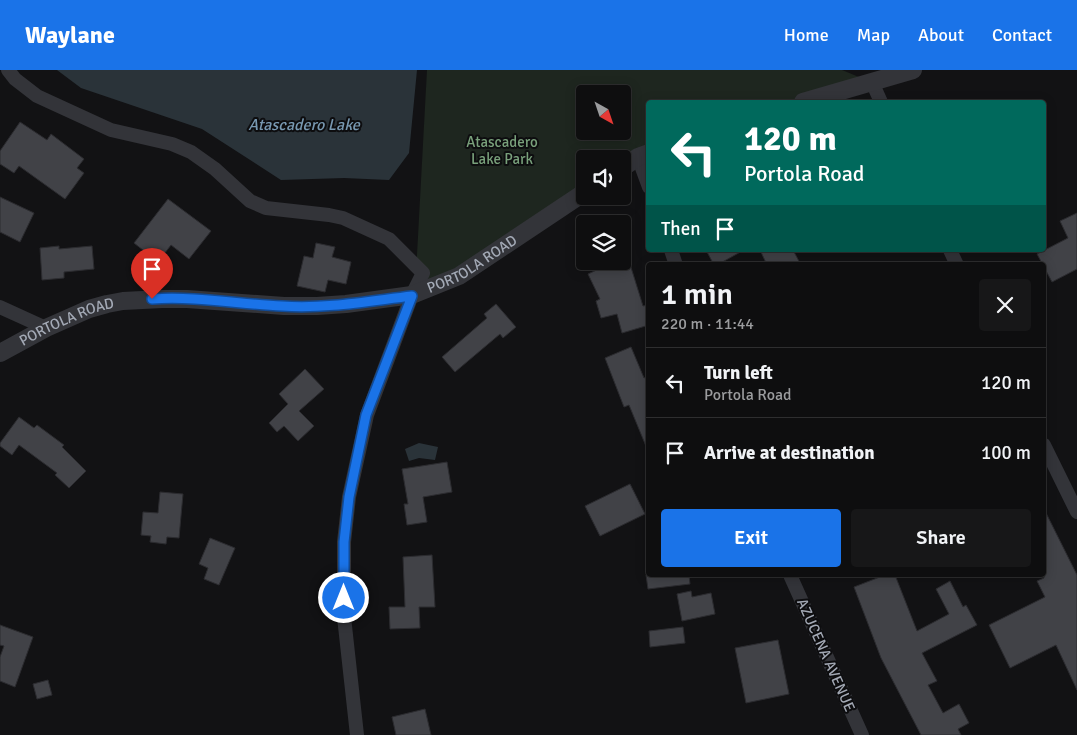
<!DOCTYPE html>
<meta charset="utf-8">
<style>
body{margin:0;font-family:Signika,sans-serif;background:#171718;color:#f1f3f6;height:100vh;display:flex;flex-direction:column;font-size:19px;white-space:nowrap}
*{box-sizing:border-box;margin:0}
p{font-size:16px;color:#9b9c9e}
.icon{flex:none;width:28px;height:28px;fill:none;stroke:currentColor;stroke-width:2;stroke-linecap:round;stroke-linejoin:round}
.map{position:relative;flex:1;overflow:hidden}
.side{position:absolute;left:646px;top:192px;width:400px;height:315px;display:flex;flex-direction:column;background:#0e0e0f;border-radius:5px;box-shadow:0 2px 12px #0003,0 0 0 1px #2e2e2f}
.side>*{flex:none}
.hud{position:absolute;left:646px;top:30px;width:400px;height:152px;border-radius:5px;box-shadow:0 2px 12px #0003,0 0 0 1px #2e2e2f;background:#00695c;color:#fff;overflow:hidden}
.needle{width:32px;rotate:140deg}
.buttons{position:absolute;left:576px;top:15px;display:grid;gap:10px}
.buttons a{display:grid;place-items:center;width:55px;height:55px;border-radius:5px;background:#0e0e0f;box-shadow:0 2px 12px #0003,0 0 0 1px #2e2e2f;font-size:25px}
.pin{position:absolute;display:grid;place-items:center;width:42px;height:42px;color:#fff;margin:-51px -21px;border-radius:50% 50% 50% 0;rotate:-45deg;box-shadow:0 0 5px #0007}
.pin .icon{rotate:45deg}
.me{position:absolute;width:55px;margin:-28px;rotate:0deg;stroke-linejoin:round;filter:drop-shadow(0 0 4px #0008)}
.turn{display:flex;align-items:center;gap:18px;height:105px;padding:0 15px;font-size:22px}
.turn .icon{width:65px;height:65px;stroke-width:2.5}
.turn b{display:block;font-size:35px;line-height:42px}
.then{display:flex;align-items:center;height:48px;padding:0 15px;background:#0003;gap:10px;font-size:19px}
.round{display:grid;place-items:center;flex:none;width:52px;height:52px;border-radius:5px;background:#171718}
.overview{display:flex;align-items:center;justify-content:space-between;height:85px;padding:0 15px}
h1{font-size:30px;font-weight:600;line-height:38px}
.cta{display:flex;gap:10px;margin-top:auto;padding:10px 15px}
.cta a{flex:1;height:58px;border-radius:5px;background:#1a73e8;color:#fff;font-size:20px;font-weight:600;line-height:58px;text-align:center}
.cta a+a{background:#171718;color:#f1f3f6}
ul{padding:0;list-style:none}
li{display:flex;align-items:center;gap:15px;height:70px;padding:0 15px;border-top:1px solid #2e2e2f}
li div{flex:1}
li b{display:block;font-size:19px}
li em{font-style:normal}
header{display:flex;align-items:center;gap:30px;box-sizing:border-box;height:70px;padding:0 25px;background:#1a73e8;color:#fff}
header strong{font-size:24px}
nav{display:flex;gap:28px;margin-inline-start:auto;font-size:18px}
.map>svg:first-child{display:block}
.green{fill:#1e261f;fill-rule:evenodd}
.water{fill:#2a3339}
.building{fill:#414247;stroke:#2c2c30}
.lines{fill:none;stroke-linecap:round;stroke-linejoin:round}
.minor{stroke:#333439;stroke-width:14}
.tertiary{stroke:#333439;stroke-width:18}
.route-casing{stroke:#114b97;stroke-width:12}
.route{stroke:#1a73e8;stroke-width:9}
.labels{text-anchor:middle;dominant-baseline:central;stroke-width:4;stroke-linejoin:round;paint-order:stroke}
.park-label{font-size:15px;fill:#79a07b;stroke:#0d0d0f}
.street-label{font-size:15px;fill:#a3a9b5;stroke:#0d0d0f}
.water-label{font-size:16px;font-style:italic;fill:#7898b1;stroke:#0d0d0f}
</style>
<header>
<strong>Waylane</strong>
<nav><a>Home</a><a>Map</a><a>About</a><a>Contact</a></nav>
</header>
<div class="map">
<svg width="1077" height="665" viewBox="0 0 1077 665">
<rect width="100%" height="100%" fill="#121214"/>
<path class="green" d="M 427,0 L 842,0 L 871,12 L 806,32 L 649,32 L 649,82 L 622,89 L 585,89 L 585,121 L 415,222 ZM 585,24 L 622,24 L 622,61 L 585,61 Z"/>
<path class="water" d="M 57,0 L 417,0 L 409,83 L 389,110 L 344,108 L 281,110 L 202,59 L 81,18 Z
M 419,373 L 438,377 L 435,390 L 419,388 L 409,391 L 405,379 Z"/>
<path class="building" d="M 20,52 L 47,70 L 51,64 L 84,89 L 77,98 L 84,103 L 65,129 L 19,96 L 14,103 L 0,94 L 0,81 Z
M 0,127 L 34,143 L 20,172 L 0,162 Z
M 168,129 L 211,161 L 189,189 L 171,175 L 158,192 L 134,173 Z
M 1077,143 L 1077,199 L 1052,212 L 1037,184 L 1068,168 L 1060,151 Z
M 316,173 L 335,177 L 332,187 L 351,192 L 346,214 L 328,210 L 325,222 L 297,216 L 304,186 L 313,188 Z
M 59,176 L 59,179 L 92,176 L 94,199 L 64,202 L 64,208 L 42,210 L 40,178 Z
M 706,180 L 744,180 L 717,195 L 714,195 Z
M 760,180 L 793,180 L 801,195 L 767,195 Z
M 598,191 L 629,191 L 643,236 L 649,235 L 649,255 L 622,263 L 617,244 L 601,248 L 596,231 L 600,229 L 588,204 L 601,198 Z
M 496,234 L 516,257 L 503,268 L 500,264 L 455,302 L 442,287 L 487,248 L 484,244 Z
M 631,277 L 644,308 L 649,306 L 648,381 L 629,335 L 624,337 L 605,288 Z
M 305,299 L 324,319 L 299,341 L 314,356 L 298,371 L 284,356 L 277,362 L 269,353 L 288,334 L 279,324 Z
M 19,347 L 34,358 L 37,355 L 64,375 L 62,377 L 86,401 L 69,418 L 55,405 L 57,403 L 19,375 L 12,385 L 0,376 L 0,373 Z
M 447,392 L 452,422 L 423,427 L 427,452 L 407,455 L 404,434 L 408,434 L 402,399 Z
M 630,414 L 645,444 L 600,466 L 585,436 Z
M 160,422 L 183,424 L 179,468 L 167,467 L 166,474 L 150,472 L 151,466 L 141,465 L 143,442 L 158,443 Z
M 1044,439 L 1077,505 L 1077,620 L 1056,575 L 1010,598 L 989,555 L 1045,527 L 1037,511 L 1044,508 Z
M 210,468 L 235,478 L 219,515 L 204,509 L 208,498 L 199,494 Z
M 432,485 L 435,537 L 419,537 L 420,558 L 390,559 L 389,537 L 405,537 L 403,487 Z
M 646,505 L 689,505 L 690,514 L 648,519 Z
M 885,505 L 895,505 L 917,561 L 949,544 L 936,519 L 950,511 L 963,537 L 966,535 L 977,555 L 922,583 L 937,611 L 928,615 L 943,643 L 959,634 L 969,653 L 958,659 L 961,665 L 921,665 L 881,588 L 854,517 Z
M 691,521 L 692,527 L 711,523 L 715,544 L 682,551 L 677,524 Z
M 0,555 L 33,567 L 15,617 L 0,611 L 0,587 L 4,576 L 0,575 Z
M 683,557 L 685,573 L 650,577 L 649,561 Z
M 778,570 L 789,624 L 746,633 L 735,578 Z
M 48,610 L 52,625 L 37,629 L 33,614 Z
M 425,639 L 431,665 L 396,665 L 392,647 Z"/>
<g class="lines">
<path class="minor" d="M 8,0 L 15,9 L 37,26 L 111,60 L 172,74 L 191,82 L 215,99 L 250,131 L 266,138 L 329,145 L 343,148 L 389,169 L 423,203 L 412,225 L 367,345 L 349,427 L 344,472 L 344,547 L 357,665
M 872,12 L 881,32
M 638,87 L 649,117
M 671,180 L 676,195
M 950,180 L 957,195
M 0,237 L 46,258
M 1044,375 L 1077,442
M 790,505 L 862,665"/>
<g class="tertiary">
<path d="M 803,32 L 913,0"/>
<path d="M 622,98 L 638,87 L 649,83"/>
<path id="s1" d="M 0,283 L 46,258 L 89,239 L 107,234 L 123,231 L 162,229 L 187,229 L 284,236 L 317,236 L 346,234 L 412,225 L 459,206 L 585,122"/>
</g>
</g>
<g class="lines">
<defs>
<path id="route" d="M 152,229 C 195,226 239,234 282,236 C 326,239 369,231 412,226 L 366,345 L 349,427 L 344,472 L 344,528"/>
</defs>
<use href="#route" class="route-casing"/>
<use href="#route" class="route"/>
</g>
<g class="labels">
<g class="park-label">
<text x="502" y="72">Atascadero<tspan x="502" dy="17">Lake Park</tspan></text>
</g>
<g class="street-label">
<text stroke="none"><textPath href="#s1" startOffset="492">PORTOLA ROAD</textPath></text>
<text stroke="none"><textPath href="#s1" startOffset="74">PORTOLA ROAD</textPath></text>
<text transform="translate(826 585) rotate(66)">AZUCENA AVENUE</text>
</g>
<g class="water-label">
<text x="304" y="55">Atascadero Lake</text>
</g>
</g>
</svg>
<div class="buttons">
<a><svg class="needle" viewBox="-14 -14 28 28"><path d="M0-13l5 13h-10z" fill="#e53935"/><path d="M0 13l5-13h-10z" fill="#9b9c9e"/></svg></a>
<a><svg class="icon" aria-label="sound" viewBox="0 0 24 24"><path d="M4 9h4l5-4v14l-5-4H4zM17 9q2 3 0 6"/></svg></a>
<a><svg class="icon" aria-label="layers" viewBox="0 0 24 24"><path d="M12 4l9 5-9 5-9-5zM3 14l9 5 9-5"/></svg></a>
</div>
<div class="pin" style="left:152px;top:229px;background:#d93025"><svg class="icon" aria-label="arrive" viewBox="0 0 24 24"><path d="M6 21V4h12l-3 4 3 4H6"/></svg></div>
<svg class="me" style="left:344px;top:528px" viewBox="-20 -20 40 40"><circle r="17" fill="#1a73e8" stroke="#fff" stroke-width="3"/><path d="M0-11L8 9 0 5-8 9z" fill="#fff"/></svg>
<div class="hud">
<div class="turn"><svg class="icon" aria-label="left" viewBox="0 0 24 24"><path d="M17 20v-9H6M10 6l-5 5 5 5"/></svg><div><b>120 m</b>Portola Road</div></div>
<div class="then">Then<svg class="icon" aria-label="arrive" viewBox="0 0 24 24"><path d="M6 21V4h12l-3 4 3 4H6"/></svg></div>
</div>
<section class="side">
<div class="overview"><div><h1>1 min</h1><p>220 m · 11:44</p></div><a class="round"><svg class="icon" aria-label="close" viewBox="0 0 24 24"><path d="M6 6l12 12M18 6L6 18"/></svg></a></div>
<ul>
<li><svg class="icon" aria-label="left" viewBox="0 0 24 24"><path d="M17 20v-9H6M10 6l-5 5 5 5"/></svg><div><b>Turn left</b><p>Portola Road</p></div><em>120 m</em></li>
<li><svg class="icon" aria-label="arrive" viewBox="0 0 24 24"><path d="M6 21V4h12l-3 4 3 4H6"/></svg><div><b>Arrive at destination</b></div><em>100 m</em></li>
</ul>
<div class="cta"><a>Exit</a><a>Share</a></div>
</section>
</div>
